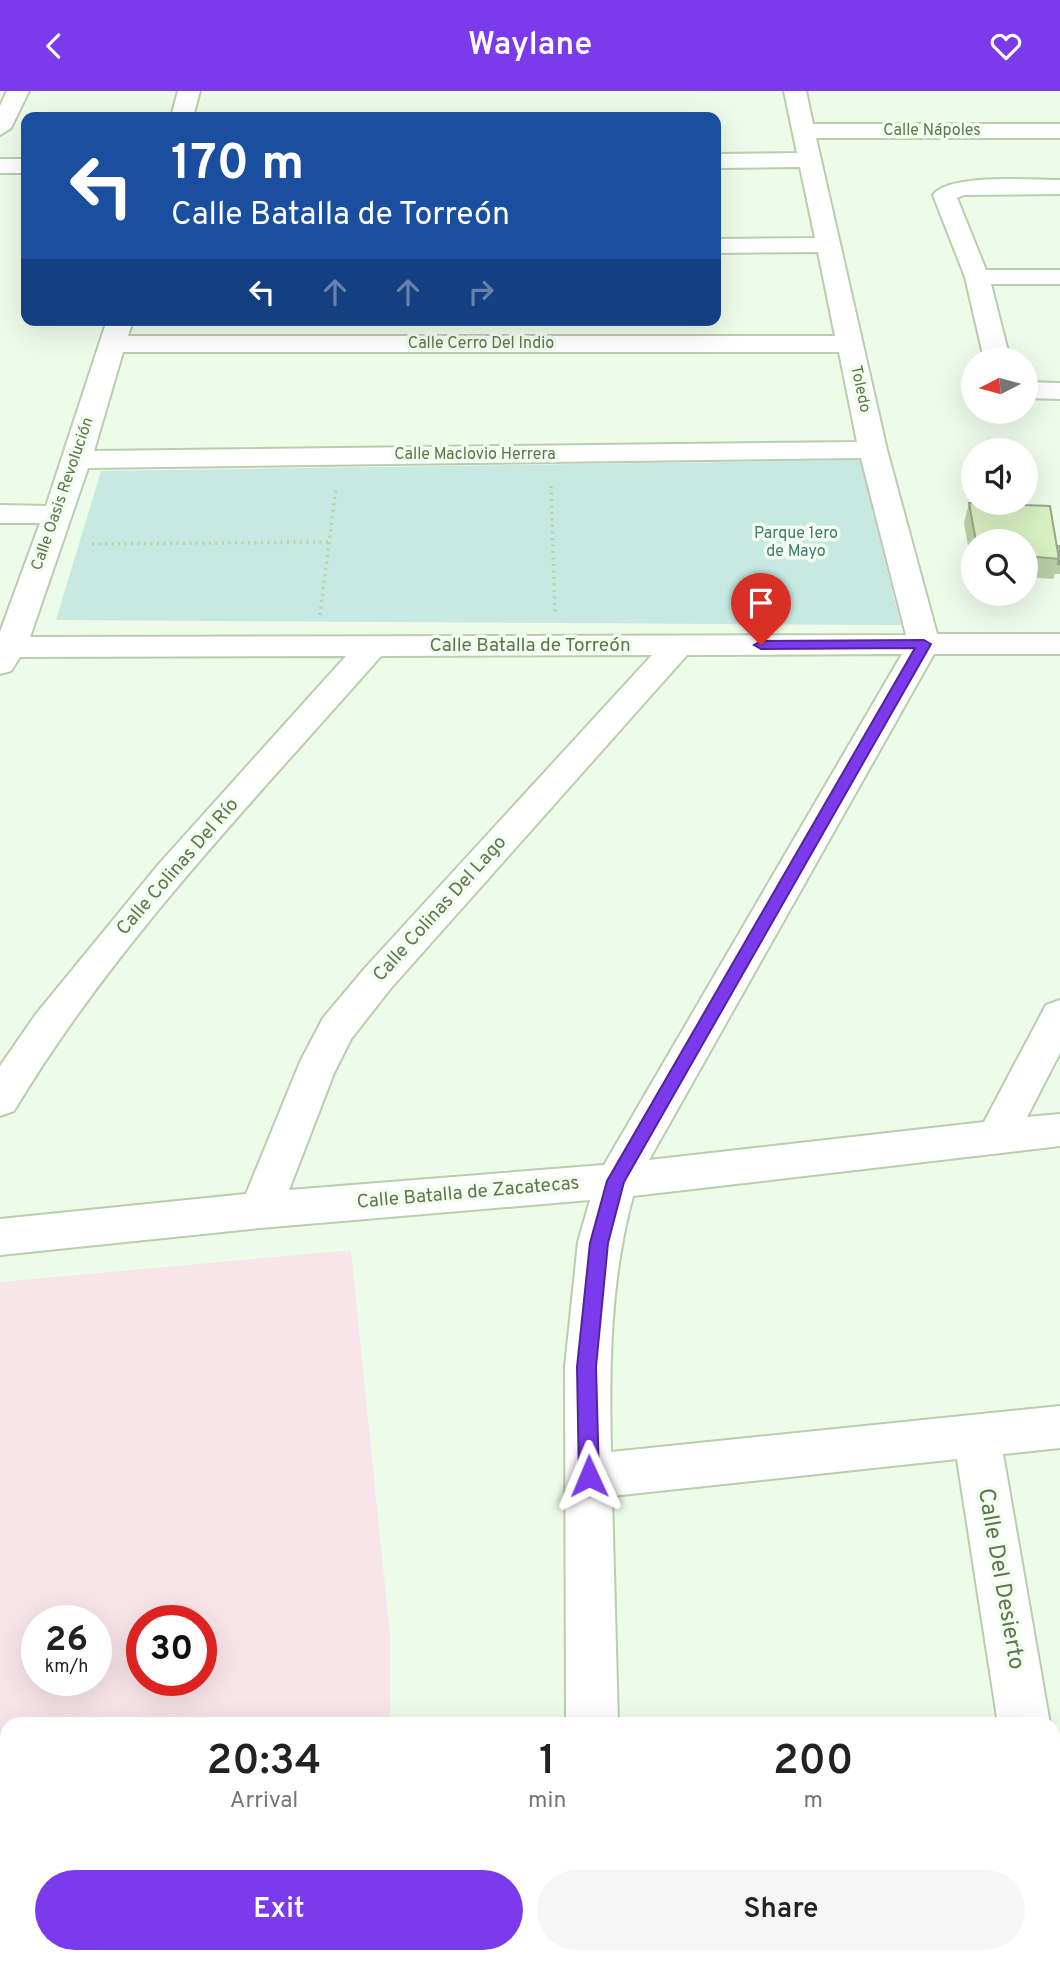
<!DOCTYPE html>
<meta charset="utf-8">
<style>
body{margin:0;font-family:Overpass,sans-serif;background:#f6f6f6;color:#222;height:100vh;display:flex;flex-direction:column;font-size:26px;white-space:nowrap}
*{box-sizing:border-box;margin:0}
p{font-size:23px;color:#767676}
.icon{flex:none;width:38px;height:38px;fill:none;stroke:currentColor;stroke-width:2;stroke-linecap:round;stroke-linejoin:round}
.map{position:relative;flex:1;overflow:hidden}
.panel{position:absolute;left:0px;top:1626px;width:1060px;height:247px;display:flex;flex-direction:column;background:#fff;border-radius:21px 21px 0 0;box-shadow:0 7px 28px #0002}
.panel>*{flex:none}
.hud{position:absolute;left:21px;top:21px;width:700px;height:214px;border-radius:14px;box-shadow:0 7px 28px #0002;background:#1a4fa0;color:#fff;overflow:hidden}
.needle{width:46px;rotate:264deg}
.controls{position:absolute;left:961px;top:256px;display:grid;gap:14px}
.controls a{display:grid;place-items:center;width:77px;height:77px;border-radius:50%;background:#fff;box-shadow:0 7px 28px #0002;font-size:35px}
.speed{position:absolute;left:21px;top:1514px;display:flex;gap:14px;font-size:35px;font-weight:700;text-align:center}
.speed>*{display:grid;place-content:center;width:91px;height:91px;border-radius:50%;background:#fff;box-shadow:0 7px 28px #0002;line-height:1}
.speed small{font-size:18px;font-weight:400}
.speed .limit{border:10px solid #d22;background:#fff;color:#111}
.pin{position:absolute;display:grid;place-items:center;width:60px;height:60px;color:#fff;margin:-72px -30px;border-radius:50% 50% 50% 0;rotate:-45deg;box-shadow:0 0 7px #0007}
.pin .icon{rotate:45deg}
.me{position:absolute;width:77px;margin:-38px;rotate:359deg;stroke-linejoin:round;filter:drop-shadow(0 0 5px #0008)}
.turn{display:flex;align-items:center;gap:24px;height:147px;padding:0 35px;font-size:32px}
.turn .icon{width:91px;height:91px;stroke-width:2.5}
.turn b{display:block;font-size:49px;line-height:60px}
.lanes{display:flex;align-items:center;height:66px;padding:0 35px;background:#0003;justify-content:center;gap:35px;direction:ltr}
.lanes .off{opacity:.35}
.eta{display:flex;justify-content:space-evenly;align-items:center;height:119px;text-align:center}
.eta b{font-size:42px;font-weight:600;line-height:49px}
.cta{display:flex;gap:14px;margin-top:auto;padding:14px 35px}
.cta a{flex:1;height:80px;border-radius:42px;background:#7c3aed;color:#fff;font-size:28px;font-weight:600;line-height:80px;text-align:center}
.cta a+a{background:#f6f6f6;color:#222}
header{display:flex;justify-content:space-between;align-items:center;height:91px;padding:0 35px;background:#7c3aed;color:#fff;font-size:32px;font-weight:600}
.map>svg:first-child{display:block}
.education{fill:#f8e5e9;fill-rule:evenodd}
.green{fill:#c7e9e1}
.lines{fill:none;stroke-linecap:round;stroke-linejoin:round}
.minor-casing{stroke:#bacdaf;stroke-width:4}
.path{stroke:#bad5a4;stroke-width:3.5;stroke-dasharray:2 4.5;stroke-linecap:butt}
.minor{fill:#fff;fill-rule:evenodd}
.wall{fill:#b8cea6}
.building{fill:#d6f0c1;stroke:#96a887;stroke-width:2}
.route{fill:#7c3aed;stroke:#51269a;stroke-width:2}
.labels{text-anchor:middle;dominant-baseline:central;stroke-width:7;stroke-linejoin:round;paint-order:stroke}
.far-street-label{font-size:16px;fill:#60754d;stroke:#f2feef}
.far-park-label{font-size:16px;fill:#457a73;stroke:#f2feef}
.street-label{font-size:19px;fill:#60754d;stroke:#f2feef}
.near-street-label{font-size:23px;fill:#60754d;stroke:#f2feef}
</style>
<header><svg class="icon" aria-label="back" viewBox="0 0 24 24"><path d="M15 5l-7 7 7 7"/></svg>Waylane<svg class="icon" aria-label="heart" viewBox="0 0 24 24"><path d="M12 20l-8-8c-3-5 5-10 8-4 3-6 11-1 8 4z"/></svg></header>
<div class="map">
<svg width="1060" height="1872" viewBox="0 0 1060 1872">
<rect width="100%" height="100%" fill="#edfce8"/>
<path class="education" d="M 351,1159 L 390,1545 L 390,1633 L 7,1633 L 7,1866 L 390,1866 L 390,1872 L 0,1872 L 0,1191 ZM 37,1530 L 96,1530 L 96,1589 L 37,1589 ZM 142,1530 L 201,1530 L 201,1589 L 142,1589 Z"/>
<path class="green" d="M 860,369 L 901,534 L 56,529 L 101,380 Z"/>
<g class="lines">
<defs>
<path id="minor" d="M 7,0 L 29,0 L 11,37 L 0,44 L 0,15 Z
M 178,0 L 200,0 L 193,26 L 171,26 Z
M 784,0 L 806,0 L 813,33 L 1060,33 L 1060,47 L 816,47 L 887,359 L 937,543 L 1060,543 L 1060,563 L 934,563 L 649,1069 L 984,1031 L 1046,914 L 1060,909 L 1060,962 L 1027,1026 L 1060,1023 L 1060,1055 L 633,1105 C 610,1189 609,1275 611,1361 L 1060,1315 L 1060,1357 L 1003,1363 L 1050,1633 L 998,1633 L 957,1368 L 612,1405 L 618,1633 L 566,1633 L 565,1276 L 578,1151 L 590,1109 L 260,1137 L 0,1164 L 0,1128 L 246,1103 L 300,971 L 323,927 L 365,877 L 652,564 L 381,565 C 253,711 114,853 14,1020 L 0,1025 L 0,975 L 36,923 L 158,774 L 346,565 L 20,566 L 11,580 L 0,583 L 0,541 L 40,432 L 0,432 L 0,414 L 46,415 L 107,229 L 133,229 L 128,245 L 835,245 L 818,161 L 716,162 L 716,148 L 815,147 L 800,76 L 716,77 L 716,63 L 797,62 ZM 123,261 L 839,261 L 857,351 L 94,360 ZM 861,367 L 906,544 L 30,546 L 88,377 ZM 902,563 L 604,1074 L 289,1099 L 334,982 L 351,948 L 391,897 L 687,564 Z
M 0,68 L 26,68 L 26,82 L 0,82 Z
M 1060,89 L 1060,103 L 964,104 L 957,107 L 986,179 L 1060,179 L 1060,193 L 991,193 L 1010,268 L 984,268 L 965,186 L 933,104 C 948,82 1033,89 1060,89 Z
M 1026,291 L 1060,292 L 1060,308 L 1026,307 Z
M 1054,1781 L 1060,1783 L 1060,1872 L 1040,1866 L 1054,1866 Z
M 567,1866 L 623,1866 L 623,1872 L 567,1872 Z"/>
</defs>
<use href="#minor" class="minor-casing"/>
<path class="path" d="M 551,395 L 555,522
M 92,453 L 329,451
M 320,524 L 336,397"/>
<use href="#minor" class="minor"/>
</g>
<path class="wall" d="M 969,412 L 1057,455 L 1060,455 L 1060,483 L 1055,483 L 1053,488 L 1026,486 L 1026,450 L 973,450 L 973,473 L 971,472 L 964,432 Z"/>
<path class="building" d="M 969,412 L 1050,415 L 1059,468 L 1026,465 L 1026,450 L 976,450 Z
M 1057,455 L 1060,455 L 1060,473 L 1058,473 L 1059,468 Z"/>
<path class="route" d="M 924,549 L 931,553 L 624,1091 L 608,1152 L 596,1276 L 599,1385 L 596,1391 L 589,1394 L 582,1391 L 579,1385 L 577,1276 L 590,1152 L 607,1090 L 915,557 L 761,558 L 754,554 L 761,550 Z"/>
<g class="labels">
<g class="far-street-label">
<text x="932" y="40">Calle Nápoles</text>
<text x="481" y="253">Calle Cerro Del Indio</text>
<text transform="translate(860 298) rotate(78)">Toledo</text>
<text x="475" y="364">Calle Maclovio Herrera</text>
<text transform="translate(63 403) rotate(-71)">Calle Oasis Revolución</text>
</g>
<g class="far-park-label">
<text x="796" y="443">Parque 1ero<tspan x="796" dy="18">de Mayo</tspan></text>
</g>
<g class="street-label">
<text x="530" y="555">Calle Batalla de Torreón</text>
<text transform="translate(178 776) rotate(-49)">Calle Colinas Del Río</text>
<text transform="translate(440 818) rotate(-48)">Calle Colinas Del Lago</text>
<text transform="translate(468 1102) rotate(-5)">Calle Batalla de Zacatecas</text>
</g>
<g class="near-street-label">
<text transform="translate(1000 1488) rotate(80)">Calle Del Desierto</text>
</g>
</g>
</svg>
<div class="controls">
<a><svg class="needle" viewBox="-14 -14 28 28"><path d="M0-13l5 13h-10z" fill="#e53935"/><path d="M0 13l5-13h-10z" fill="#767676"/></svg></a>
<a><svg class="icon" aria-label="sound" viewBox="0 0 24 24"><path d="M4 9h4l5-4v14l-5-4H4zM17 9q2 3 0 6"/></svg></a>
<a><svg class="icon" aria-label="search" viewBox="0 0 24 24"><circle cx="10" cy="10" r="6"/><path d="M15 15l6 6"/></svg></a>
</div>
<div class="speed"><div>26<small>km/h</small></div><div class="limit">30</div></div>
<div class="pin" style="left:761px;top:554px;background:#d93025"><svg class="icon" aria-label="arrive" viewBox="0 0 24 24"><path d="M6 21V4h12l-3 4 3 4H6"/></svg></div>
<svg class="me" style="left:589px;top:1385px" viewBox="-20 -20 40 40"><path d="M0-17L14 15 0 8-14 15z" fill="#7c3aed" stroke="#fff" stroke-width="4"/></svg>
<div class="hud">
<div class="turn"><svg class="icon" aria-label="left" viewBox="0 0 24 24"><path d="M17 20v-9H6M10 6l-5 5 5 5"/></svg><div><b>170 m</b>Calle Batalla de Torreón</div></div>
<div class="lanes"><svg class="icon" aria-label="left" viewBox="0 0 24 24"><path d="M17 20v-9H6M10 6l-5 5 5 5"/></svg><svg class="icon off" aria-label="ahead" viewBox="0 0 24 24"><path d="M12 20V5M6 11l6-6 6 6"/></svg><svg class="icon off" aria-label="ahead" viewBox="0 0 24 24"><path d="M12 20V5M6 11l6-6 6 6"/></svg><svg class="icon off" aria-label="right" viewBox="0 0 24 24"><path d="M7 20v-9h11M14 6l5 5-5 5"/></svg></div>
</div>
<section class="panel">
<div class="eta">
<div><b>20:34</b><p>Arrival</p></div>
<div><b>1</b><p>min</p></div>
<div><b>200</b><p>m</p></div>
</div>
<div class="cta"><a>Exit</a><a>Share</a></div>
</section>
</div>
